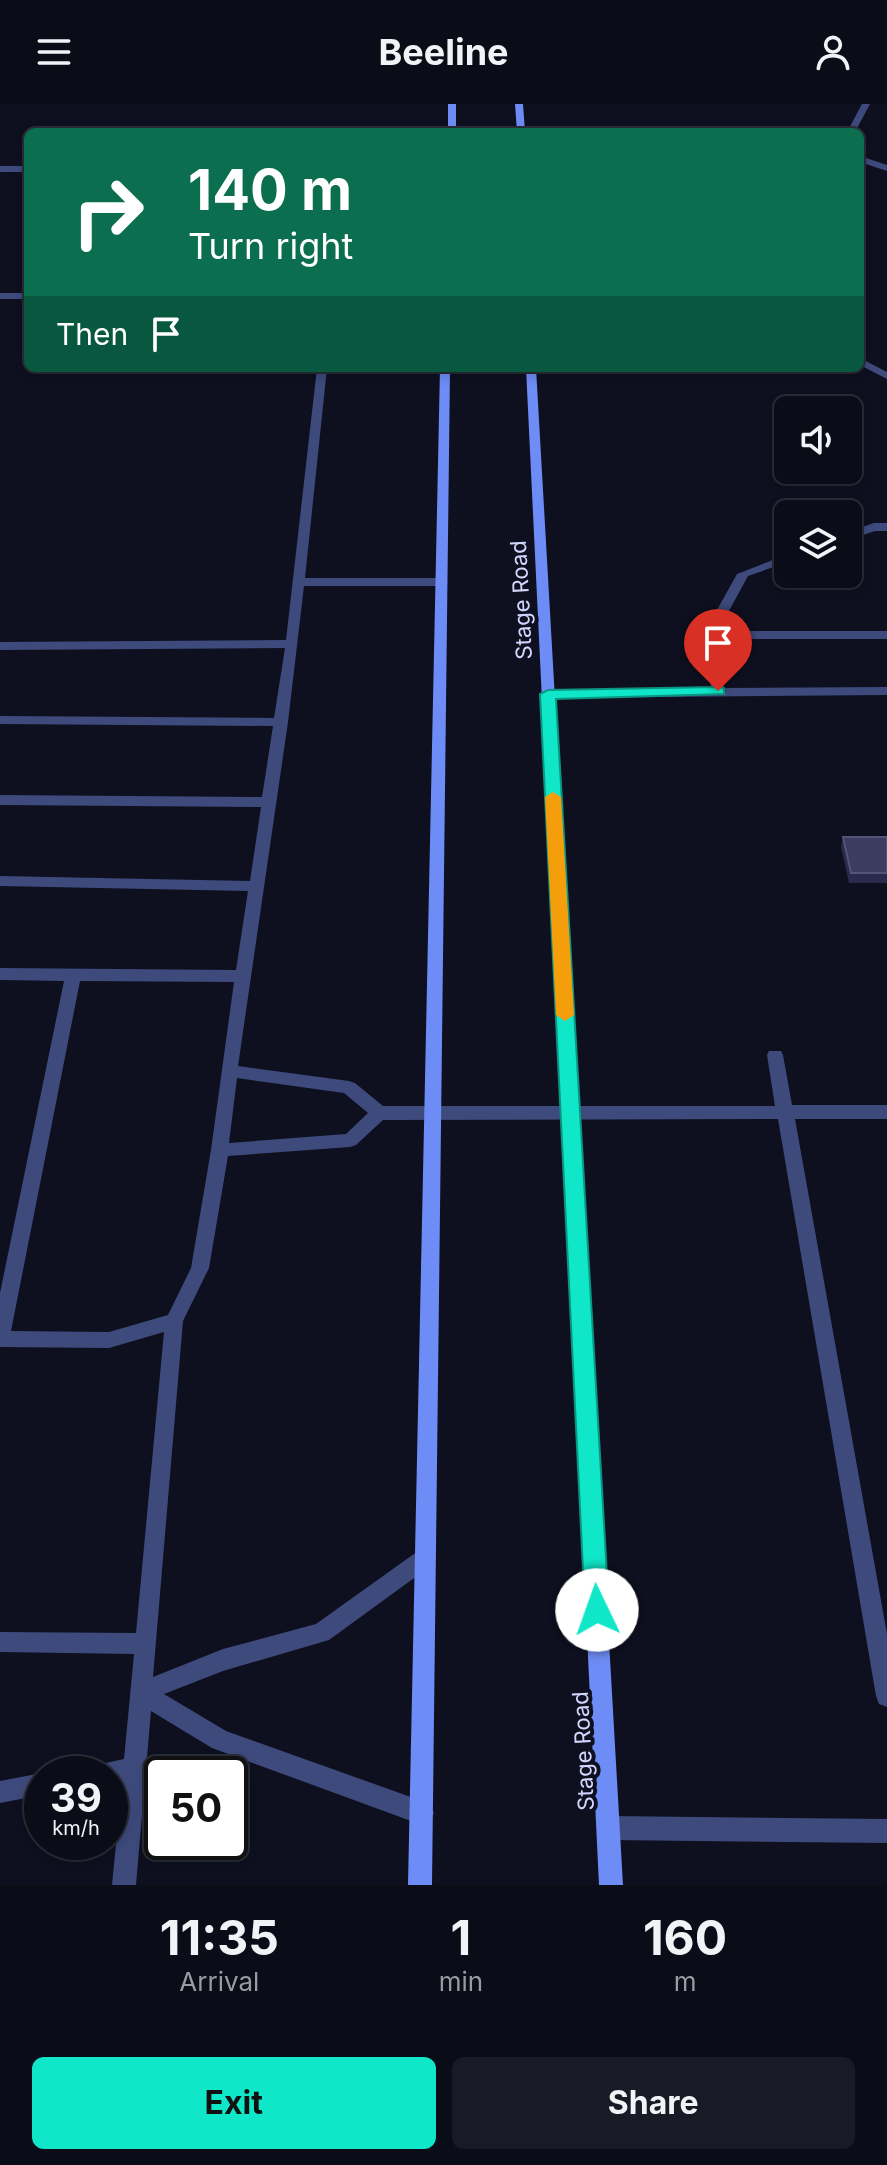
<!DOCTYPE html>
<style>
body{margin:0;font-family:Inter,sans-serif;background:#181a25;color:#f1f3f6;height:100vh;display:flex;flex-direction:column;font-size:30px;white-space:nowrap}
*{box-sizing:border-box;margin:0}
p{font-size:26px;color:#999ba2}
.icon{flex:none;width:44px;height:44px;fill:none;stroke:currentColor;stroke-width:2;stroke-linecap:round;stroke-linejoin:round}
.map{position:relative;height:1781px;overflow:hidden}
.drawer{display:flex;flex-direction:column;background:#0a0c18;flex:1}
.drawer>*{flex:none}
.hud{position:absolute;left:24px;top:24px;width:840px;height:244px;border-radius:12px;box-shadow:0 4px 12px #0003,0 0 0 2px #2a2c37;background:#0b6e4f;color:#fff;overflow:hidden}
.buttons{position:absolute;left:774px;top:292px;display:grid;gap:16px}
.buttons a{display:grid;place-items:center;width:88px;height:88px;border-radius:12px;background:#0a0c18;box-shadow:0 4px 12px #0003,0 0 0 2px #2a2c37;font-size:40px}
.speed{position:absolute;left:24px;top:1652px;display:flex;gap:16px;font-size:40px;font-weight:700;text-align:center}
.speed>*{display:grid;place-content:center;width:104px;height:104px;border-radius:50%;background:#0a0c18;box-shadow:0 4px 12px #0003,0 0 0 2px #2a2c37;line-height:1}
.speed small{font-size:20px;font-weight:400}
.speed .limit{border:4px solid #111;border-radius:12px;background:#fff;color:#111}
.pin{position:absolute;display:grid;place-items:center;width:68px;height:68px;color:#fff;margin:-82px -34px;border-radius:50% 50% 50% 0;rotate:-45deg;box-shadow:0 0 8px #0007}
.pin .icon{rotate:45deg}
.me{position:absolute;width:88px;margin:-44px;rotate:357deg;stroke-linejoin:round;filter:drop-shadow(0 0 6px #0008)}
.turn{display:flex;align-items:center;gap:28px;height:168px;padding:0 32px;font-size:36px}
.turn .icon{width:104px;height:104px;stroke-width:2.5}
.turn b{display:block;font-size:56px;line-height:68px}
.then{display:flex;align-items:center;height:76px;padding:0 32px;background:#0003;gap:16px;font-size:30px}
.eta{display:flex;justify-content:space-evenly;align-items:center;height:136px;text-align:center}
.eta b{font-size:48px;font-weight:700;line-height:56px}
.cta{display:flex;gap:16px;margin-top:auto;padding:16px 32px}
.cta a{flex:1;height:92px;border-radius:12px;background:#10e7c8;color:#111;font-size:32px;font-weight:700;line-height:92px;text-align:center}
.cta a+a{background:#181a25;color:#f1f3f6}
header{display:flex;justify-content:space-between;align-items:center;height:104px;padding:0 32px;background:#0a0c18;font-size:36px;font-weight:700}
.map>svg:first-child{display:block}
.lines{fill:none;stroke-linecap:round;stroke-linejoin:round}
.service{fill:#3d4a7b;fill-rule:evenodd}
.secondary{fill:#6e8cf5;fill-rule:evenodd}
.wall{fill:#292a4c}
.building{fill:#3b3c5f;stroke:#525478;stroke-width:2}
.route{fill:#10e7c8;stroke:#0a9682;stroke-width:2}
.slow{fill:#f59e0b}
.labels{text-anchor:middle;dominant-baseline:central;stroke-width:8;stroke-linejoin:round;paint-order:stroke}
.street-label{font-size:22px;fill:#d0d6fc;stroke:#0e1020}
</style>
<header><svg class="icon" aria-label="menu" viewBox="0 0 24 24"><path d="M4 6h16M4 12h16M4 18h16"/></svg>Beeline<svg class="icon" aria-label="person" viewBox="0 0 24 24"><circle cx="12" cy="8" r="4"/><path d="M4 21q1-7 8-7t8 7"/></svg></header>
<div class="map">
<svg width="887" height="1781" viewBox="0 0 887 1781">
<rect width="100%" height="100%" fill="#0e1020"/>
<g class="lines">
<path class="service" d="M 862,0 L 870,0 L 855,28 L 847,28 Z
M 860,52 L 887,61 L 887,67 L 860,58 Z
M 0,62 L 28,62 L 28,68 L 0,68 Z
M 0,189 L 28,189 L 28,195 L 0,195 Z
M 860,254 L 887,268 L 887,275 L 860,261 Z
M 317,264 L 327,264 L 305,474 L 442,474 L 448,478 L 442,482 L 304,482 L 288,618 L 238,962 L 349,977 L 355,979 L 383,1002 L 775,1002 L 767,951 L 769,947 L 781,947 L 783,951 L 792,1001 L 887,1001 L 887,1015 L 795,1015 L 887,1530 L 887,1603 L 879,1600 L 876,1592 L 778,1015 L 383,1016 L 356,1041 L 350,1043 L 228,1052 L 209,1164 L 183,1217 L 153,1573 L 223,1545 L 316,1520 L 418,1447 L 425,1444 L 432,1447 L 435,1454 L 432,1461 L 329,1536 L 223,1567 L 164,1590 L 226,1627 L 422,1697 L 430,1701 L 434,1709 L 430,1717 L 422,1721 L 212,1644 L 151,1607 L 136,1781 L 112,1781 L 122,1678 L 110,1680 L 110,1670 L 89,1670 L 92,1662 L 124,1655 L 134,1550 L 0,1548 L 0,1528 L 136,1529 L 164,1228 L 109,1244 L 0,1243 L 0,1189 L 64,877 L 0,876 L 0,864 L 236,866 L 248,787 L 0,782 L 0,772 L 250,777 L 261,703 L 0,701 L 0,691 L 262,693 L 273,622 L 0,620 L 0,612 L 274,614 L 285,544 L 0,546 L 0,538 L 286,536 ZM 80,877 L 234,878 L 211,1046 L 191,1164 L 168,1211 L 109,1228 L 11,1227 ZM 237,974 L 344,989 L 368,1009 L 346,1030 L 229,1039 Z
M 874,419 L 887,419 L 887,427 L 875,427 L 848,436 L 848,428 Z
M 788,450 L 788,458 L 748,472 L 718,527 L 887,527 L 887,535 L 716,535 L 724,584 L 887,583 L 887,591 L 548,594 L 541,590 L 548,586 L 711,585 L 703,531 L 737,470 Z
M 42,1669 L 45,1670 L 42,1670 L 42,1691 L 0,1699 L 0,1677 Z
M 609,1712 L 887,1715 L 887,1739 L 609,1736 L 601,1732 L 597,1724 L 601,1716 Z"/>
<path class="secondary" d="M 448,0 L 456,0 L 456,28 L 448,28 Z
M 515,0 L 523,0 L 525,28 L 517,28 Z
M 440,264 L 450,264 L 432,1781 L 408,1781 Z
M 526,264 L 536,264 L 623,1781 L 599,1781 Z"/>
</g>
<path class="wall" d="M 843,733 L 887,733 L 887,779 L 849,779 L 841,743 Z"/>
<path class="building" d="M 843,733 L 887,733 L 887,769 L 851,769 Z"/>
<path class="route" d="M 718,583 L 724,584 L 724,590 L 556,595 L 609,1506 L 606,1515 L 597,1518 L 589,1515 L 585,1506 L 540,590 L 548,586 Z"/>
<path class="slow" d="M 553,688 L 561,693 L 574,911 L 565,917 L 556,911 L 545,693 Z"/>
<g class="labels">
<g class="street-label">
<text transform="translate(521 496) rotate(-93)">Stage Road</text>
<text transform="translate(583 1647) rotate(-93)">Stage Road</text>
</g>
</g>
</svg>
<div class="buttons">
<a><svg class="icon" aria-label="sound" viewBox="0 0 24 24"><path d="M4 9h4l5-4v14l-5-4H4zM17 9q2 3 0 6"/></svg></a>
<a><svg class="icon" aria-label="layers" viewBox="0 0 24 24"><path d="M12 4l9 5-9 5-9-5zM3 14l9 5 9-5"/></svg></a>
</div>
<div class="speed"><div>39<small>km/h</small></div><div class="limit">50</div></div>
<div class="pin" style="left:718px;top:587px;background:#d93025"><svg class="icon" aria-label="arrive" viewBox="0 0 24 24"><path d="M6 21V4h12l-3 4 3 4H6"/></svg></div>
<svg class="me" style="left:597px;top:1506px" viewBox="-20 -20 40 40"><circle r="19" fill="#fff"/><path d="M0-13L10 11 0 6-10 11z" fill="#10e7c8"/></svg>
<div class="hud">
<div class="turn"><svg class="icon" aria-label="right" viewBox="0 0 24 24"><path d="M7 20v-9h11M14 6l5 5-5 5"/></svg><div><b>140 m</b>Turn right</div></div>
<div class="then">Then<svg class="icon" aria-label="arrive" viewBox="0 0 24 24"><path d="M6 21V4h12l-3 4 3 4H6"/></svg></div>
</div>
</div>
<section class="drawer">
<div class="eta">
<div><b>11:35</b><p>Arrival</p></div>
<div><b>1</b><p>min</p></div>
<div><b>160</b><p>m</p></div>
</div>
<div class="cta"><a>Exit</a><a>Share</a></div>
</section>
